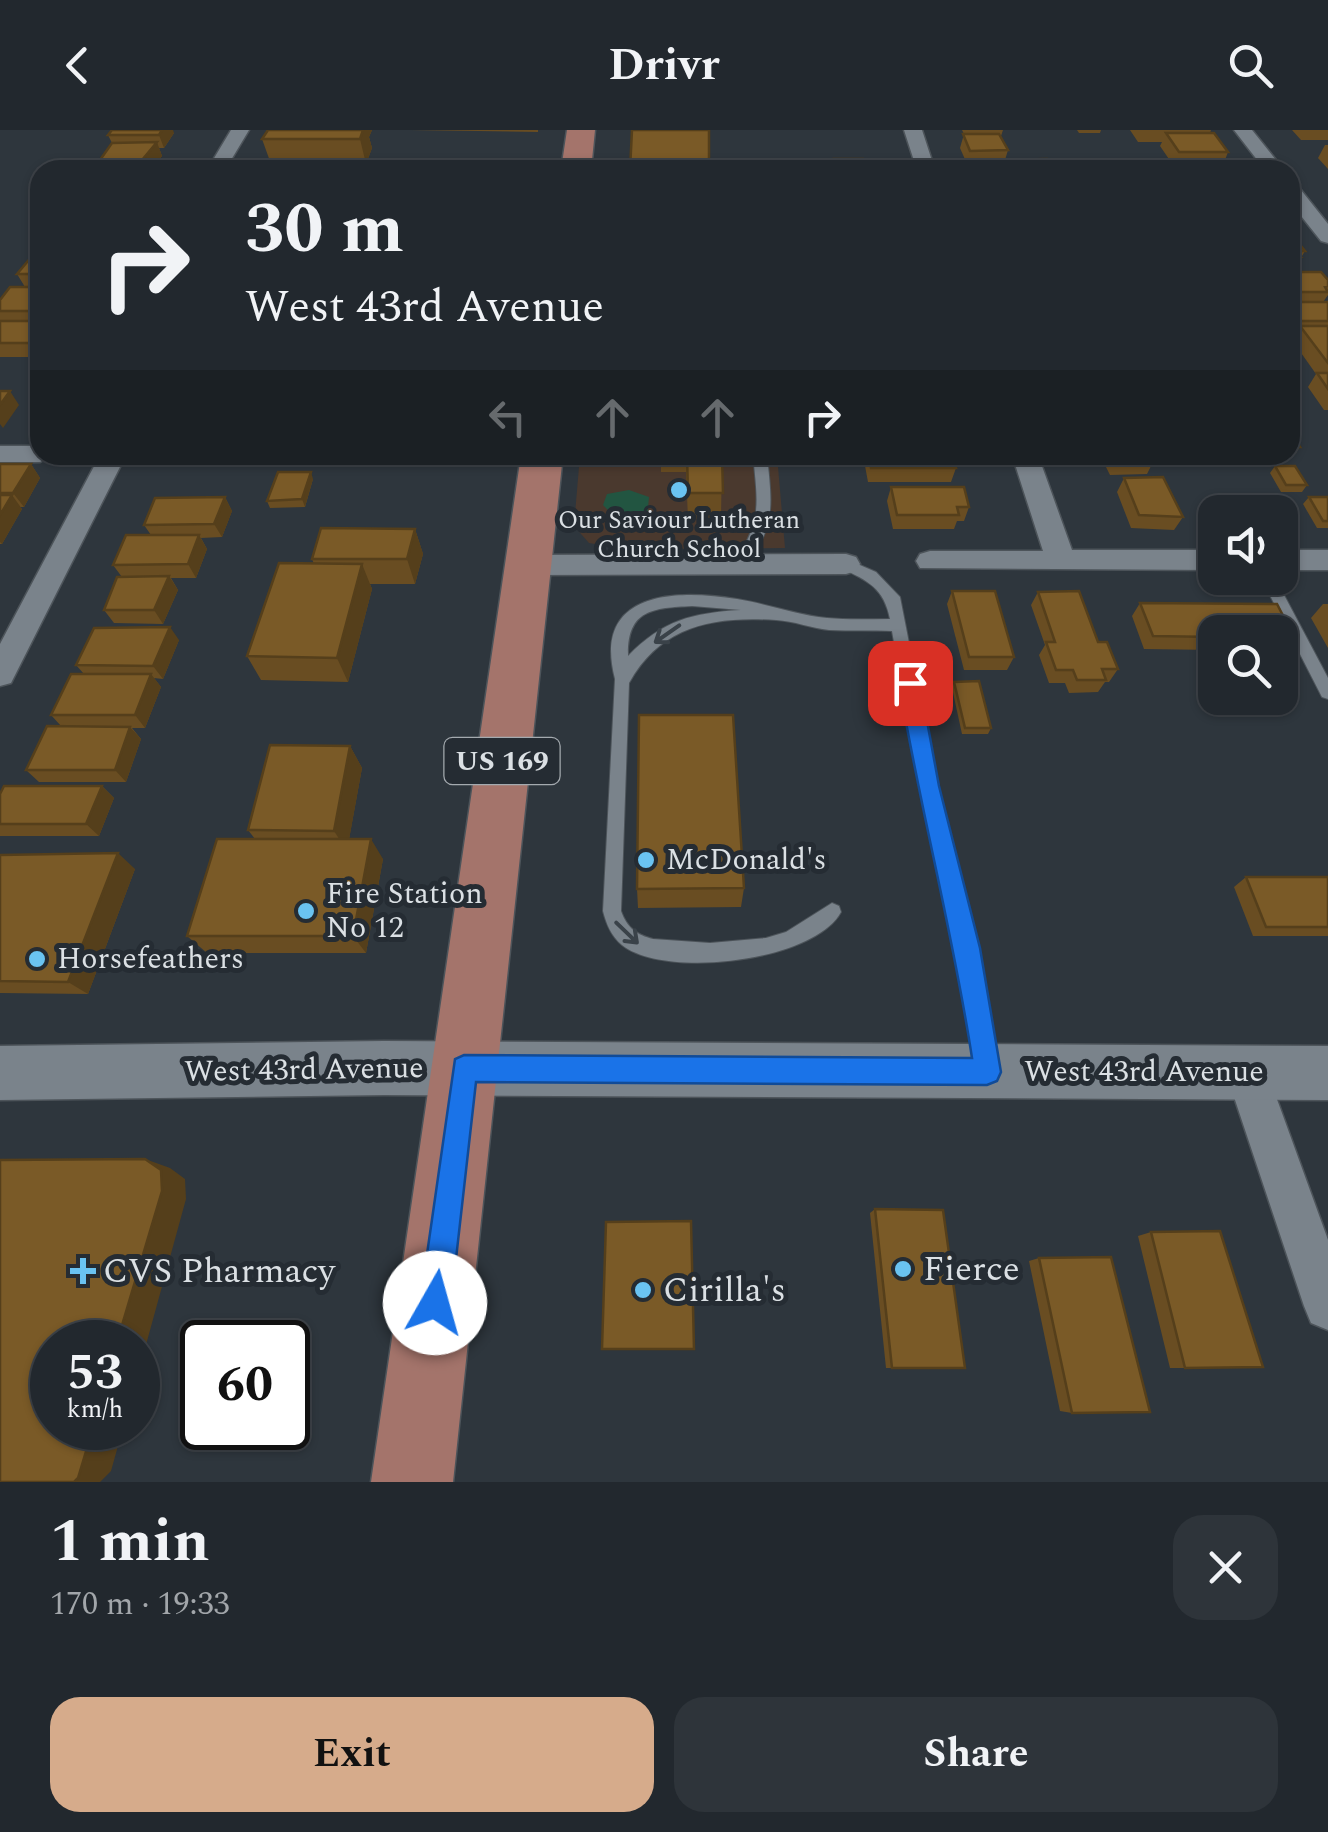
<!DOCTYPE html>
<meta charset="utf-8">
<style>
body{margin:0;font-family:Spectral,serif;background:#2e343a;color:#f1f3f6;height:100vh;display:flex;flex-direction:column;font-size:38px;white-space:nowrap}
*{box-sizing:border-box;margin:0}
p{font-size:32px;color:#a2a6aa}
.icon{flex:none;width:55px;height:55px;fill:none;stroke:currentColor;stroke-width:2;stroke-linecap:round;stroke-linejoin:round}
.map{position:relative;height:1352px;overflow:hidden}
.sheet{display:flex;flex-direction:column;background:#22282e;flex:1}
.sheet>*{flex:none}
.banner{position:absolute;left:30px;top:30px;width:1270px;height:305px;border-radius:30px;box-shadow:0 2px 8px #0004,0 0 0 2px #3f444a;background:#22282e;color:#f1f3f6;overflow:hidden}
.controls{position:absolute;left:1198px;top:365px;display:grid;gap:20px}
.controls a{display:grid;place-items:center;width:100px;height:100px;border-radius:20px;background:#22282e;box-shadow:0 2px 8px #0004,0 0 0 2px #3f444a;font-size:50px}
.speed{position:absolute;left:30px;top:1190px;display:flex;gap:20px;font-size:50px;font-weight:700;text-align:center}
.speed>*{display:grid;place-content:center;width:130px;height:130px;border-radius:50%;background:#22282e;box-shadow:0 2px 8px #0004,0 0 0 2px #3f444a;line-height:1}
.speed small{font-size:25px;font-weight:400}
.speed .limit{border:5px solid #111;border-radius:15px;background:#fff;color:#111}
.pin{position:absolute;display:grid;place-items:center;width:85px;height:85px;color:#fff;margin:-42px;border-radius:20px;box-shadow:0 5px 15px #0006}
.me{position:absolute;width:110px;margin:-55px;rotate:7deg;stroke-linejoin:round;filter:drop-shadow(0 0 8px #0008)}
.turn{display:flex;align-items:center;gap:35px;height:210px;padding:0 50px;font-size:45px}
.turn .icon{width:130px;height:130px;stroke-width:2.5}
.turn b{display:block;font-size:70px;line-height:85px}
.lanes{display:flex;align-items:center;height:95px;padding:0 50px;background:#0003;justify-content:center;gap:50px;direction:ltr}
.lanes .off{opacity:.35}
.round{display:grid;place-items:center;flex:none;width:105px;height:105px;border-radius:30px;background:#2e343a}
.summary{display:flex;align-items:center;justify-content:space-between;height:170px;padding:0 50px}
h1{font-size:60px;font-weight:700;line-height:75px}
.cta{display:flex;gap:20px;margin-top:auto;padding:20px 50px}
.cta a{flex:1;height:115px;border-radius:30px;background:#d6ab8b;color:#111;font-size:40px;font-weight:700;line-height:115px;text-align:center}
.cta a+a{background:#2e343a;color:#f1f3f6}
header{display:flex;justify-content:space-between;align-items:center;height:130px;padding:0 50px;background:#22282e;font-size:45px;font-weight:700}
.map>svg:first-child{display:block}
.education{fill:#4a392e}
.green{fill:#225541}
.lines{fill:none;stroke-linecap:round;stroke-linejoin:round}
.service-casing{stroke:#4d545a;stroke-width:2}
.minor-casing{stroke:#4d545a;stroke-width:3}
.tertiary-casing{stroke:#4d545a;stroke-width:3}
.primary-casing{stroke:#4d545a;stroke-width:3}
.service{fill:#7a838b;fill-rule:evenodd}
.minor{fill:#7a838b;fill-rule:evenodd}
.tertiary{fill:#7a838b;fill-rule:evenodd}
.primary{fill:#a4746b;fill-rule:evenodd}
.wall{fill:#694d22}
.shaded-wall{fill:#553f1b}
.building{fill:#7a5a27;stroke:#553f1b;stroke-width:2.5}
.oneway{stroke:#3a4249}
.route{fill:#1a73e8;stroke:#114b97;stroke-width:2.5}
.poi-dot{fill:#6ac3f1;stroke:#252c33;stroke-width:4}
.labels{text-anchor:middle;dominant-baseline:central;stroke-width:10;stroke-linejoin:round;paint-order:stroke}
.far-poi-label{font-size:25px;fill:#dbe0e4;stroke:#252c33}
.shield{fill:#252c33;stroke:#a4aaaf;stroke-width:2.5}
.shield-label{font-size:28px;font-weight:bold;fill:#dbe0e4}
.poi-label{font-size:30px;fill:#dbe0e4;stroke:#252c33;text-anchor:start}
.street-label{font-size:30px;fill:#dbe0e4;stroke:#252c33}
.near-poi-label{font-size:35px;fill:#dbe0e4;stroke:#252c33;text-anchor:start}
</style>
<header><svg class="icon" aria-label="back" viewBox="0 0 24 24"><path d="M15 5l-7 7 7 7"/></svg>Drivr<svg class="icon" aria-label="search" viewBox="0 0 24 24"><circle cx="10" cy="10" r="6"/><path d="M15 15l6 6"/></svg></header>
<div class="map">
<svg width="1328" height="1352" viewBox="0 0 1328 1352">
<rect width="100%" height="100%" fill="#2e363d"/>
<path class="education" d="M 580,325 L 777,325 L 785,418 L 623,419 L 589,413 L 574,396 Z"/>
<path class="green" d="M 629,360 L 649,367 L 647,389 L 633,398 L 623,396 L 603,375 L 607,364 Z"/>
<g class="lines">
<defs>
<path id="service" d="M 753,325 L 767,325 C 772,376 776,393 746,438 L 741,439 L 734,434 C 762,390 758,375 753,325 Z
M 846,429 L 876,442 L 900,467 L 937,656 L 977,818 L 996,936 L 993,943 L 986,946 L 979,943 L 976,936 L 957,818 L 919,656 L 892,501 C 871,500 850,501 829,500 C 811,498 794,491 776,490 C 714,486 661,495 629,553 L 621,781 C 627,798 637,805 653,809 L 710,813 L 766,808 L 786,802 L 832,773 L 839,776 L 841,782 C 814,832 664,849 622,815 C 611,806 606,793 603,781 L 615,549 C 592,461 675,459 737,469 C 768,474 796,485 827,488 C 848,490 869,489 890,489 C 884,458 868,451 841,438 L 839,434 ZM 692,476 L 741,480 C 692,483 663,490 628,526 C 627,480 652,478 692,476 Z
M 1261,448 L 1275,448 L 1328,548 L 1328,569 L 1322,567 Z"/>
<path id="minor" d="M 231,0 L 249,0 L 225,40 L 207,40 Z
M 904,0 L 922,0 L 935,40 L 917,40 Z
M 1234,0 L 1252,0 L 1284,40 L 1265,40 Z
M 1290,53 L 1297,55 L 1328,94 L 1328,113 L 1321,111 L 1290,72 Z
M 0,316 L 40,316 L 40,325 L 52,325 L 40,332 L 0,332 Z
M 100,325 L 126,325 L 11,553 L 0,556 L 0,514 Z
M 301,325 L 525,325 L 512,333 L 314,333 Z
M 1012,325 L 1038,325 L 1072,420 L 1215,420 L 1215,440 L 920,438 L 916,431 L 920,424 L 930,421 L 1043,421 Z
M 1280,420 L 1328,420 L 1328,440 L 1280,440 Z
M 846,424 L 856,427 L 860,434 L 856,441 L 846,444 L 527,445 L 517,442 L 513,435 L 517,428 L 527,425 Z
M 1247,922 L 1262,928 L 1328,1110 L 1328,1200 L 1311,1193 L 1304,1176 L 1226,943 L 1232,928 Z"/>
<path id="tertiary" d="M 384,911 L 1328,916 L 1328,970 L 384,965 L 0,970 L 0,916 Z"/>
<path id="primary" d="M 567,0 L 595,0 L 591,40 L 561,40 Z
M 521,325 L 563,325 L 453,1352 L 371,1352 Z"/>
</defs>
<use href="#service" class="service-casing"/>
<use href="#minor" class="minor-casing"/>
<use href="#tertiary" class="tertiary-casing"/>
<use href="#primary" class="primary-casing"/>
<use href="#service" class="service"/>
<use href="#minor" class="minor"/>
<use href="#tertiary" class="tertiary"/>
<use href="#primary" class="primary"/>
</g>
<path class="wall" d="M 268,0 L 372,0 L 369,7 L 372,18 L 366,34 L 271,34 L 262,9 Z
M 411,0 L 538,0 L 538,2 Z
M 962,0 L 1003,0 L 1001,6 L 1008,20 L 1005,30 L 1054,40 L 1001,40 L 1002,34 L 967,34 L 960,18 L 964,4 Z
M 1077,0 L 1101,0 L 1100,3 L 1079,3 Z
M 1130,0 L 1211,0 L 1210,3 L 1228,22 L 1225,30 L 1235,40 L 1189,40 L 1191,35 L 1173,35 L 1160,16 L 1162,12 L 1138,12 Z
M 1292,0 L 1328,0 L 1328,10 L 1301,10 Z
M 174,3 L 164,18 L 159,18 L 162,26 L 151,40 L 104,40 L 100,30 L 112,13 L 108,5 Z
M 1325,15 L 1328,15 L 1328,39 L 1318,28 Z
M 1290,107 L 1305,121 L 1293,141 L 1290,141 Z
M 40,125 L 40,227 L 0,227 L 0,170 L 25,157 L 17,144 Z
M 1290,142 L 1328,150 L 1328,165 L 1323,172 L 1328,172 L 1328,280 L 1324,280 L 1308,257 L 1316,244 L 1292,210 L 1294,205 L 1290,205 Z
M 1290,304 L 1300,317 L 1295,324 L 1290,324 Z
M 613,325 L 722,325 L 721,388 L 688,389 L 686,342 L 661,342 L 661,330 L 614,330 Z
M 863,325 L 952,325 L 956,338 L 951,352 L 868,352 Z
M 1100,325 L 1159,325 L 1156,330 L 1154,330 L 1147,344 L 1110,345 Z
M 0,334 L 31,334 L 40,348 L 24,377 L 20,377 L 22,379 L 2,414 L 0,414 Z
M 1275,336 L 1307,355 L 1302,362 L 1281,362 L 1270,343 Z
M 1124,348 L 1183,387 L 1174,400 L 1131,398 L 1117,362 Z
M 313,349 L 305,377 L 270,378 L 267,371 Z
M 891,357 L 969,377 L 964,391 L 957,391 L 954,399 L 893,399 L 887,371 Z
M 225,367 L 232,381 L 222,407 L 201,408 L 207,419 L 196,448 L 171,448 L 178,460 L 163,494 L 114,493 L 104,480 L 122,447 L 113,435 L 151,405 L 144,395 Z
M 1309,367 L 1328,367 L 1328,398 L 1317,398 L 1303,374 Z
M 415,399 L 423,424 L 415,454 L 370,454 L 372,459 L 348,552 L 261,550 L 247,526 L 314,434 L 312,429 Z
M 952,461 L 1014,527 L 1007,540 L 964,540 L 947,474 Z
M 1038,462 L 1098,512 L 1118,539 L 1109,552 L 1105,552 L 1098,562 L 1069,563 L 1065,553 L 1049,553 L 1039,525 L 1045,515 L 1031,475 Z
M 1140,473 L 1277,474 L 1294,507 L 1282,520 L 1280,520 L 1280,502 L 1215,502 L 1215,520 L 1144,519 L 1132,486 Z
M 1323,474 L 1328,474 L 1328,518 L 1311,488 Z
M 179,510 L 163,549 L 154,548 L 161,557 L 145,598 L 132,598 L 141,609 L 126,652 L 39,652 L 26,640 L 61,596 L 51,585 L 84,544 L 76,535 Z
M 954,552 L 991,598 L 988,604 L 962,604 L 952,558 Z
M 350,616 L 362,638 L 349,709 L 383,729 L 366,823 L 207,823 L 187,806 L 255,709 L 248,700 Z
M 102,656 L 114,668 L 99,706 L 0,706 L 0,664 Z
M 0,725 L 135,739 L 88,864 L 0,863 Z
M 1246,747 L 1328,747 L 1328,806 L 1253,806 L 1234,757 Z
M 744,758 L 741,777 L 638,778 L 637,759 Z
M 875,1079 L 892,1238 L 886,1238 L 870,1083 Z
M 1151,1102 L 1185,1238 L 1170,1238 L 1138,1106 Z
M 1039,1128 L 1072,1283 L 1060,1281 L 1029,1131 Z"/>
<path class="shaded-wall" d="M 162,0 L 173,0 L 174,3 L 164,18 L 159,5 Z
M 360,0 L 372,0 L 369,7 L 372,18 L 366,34 L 360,9 Z
M 157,12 L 162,26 L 151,40 L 146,40 L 142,30 Z
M 10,261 L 19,275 L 3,298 L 0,294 L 0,275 Z
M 31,334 L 40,348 L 24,377 L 13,363 Z
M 311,342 L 313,349 L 305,377 L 302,369 Z
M 12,365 L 22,379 L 2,414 L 0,412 L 0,385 Z
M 225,367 L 232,381 L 222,407 L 214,394 Z
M 415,399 L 423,424 L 415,454 L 407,429 Z
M 199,405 L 207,419 L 196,448 L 188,434 Z
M 362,434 L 372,459 L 348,552 L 337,528 Z
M 169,446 L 178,460 L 163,494 L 154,480 Z
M 170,497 L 179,510 L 163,549 L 153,536 Z
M 151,544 L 161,557 L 145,598 L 135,585 Z
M 130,597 L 141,609 L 126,652 L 115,640 Z
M 350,616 L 362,638 L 347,721 L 334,701 Z
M 102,656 L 114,668 L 99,706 L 86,694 Z
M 371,709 L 383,729 L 366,823 L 353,806 Z
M 118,723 L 135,739 L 88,864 L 68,852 Z
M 145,1029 L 170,1038 L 185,1049 L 186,1069 L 138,1244 L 138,1212 L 117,1212 Z
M 93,1298 L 123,1298 L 111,1341 L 100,1352 L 74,1352 Z"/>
<path class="building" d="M 112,0 L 162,0 L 159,5 L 108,5 Z
M 268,0 L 363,0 L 360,9 L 262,9 Z
M 632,0 L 709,0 L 709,40 L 630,40 Z
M 1166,3 L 1214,3 L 1228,22 L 1179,22 Z
M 963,4 L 999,4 L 1008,20 L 970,21 Z
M 157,12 L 142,30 L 100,30 L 112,13 Z
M 834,29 L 863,29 L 866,40 L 837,40 Z
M 1047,29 L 1054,40 L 1009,40 L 1003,30 Z
M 1194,30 L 1228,30 L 1235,40 L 1202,40 Z
M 1104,33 L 1132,33 L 1138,40 L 1108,40 Z
M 1290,107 L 1294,107 L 1305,121 L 1296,121 L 1301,127 L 1290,128 Z
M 33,125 L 40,125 L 40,144 L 17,144 Z
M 1290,142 L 1321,142 L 1328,150 L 1328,156 L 1325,157 L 1328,162 L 1290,162 Z
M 10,157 L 40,157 L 40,181 L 0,181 L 0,170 Z
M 1290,172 L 1328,172 L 1328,191 L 1290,191 Z
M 0,191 L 40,191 L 40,213 L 0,213 Z
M 1300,196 L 1328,196 L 1328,233 Z
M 1317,243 L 1328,243 L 1328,259 Z
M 0,261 L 10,261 L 0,275 Z
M 1290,304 L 1292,304 L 1300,317 L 1290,317 Z
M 687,325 L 722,325 L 723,363 L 688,363 Z
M 869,325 L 952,325 L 956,338 L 871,338 Z
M 1114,325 L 1152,325 L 1155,330 L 1117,331 Z
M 0,334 L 31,334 L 13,363 L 0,363 Z
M 1275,336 L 1295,336 L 1307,355 L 1286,355 Z
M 278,342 L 311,342 L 302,369 L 267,371 Z
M 1163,347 L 1183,387 L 1139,385 L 1124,348 Z
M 891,357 L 964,357 L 969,377 L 957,377 L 959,385 L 897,385 Z
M 0,365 L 12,365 L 0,385 Z
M 225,367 L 214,394 L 144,395 L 155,368 Z
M 1309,367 L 1328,367 L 1328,391 L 1323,391 Z
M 321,398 L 415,399 L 407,429 L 312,429 Z
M 126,405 L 199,405 L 188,434 L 113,435 Z
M 279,433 L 362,434 L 337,528 L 247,526 Z
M 169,446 L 154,480 L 104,480 L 117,447 Z
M 952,461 L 995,461 L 1014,527 L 969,527 Z
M 1079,461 L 1098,512 L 1107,512 L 1118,539 L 1102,539 L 1106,550 L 1077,550 L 1073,540 L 1056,540 L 1046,512 L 1055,512 L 1038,462 Z
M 1140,473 L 1277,474 L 1294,507 L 1280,507 L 1280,502 L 1215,502 L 1215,507 L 1153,506 Z
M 170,497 L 153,536 L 76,535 L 94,498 Z
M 71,544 L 151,544 L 135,585 L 51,585 Z
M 979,551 L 991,598 L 965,598 L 954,552 Z
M 639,585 L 733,585 L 744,758 L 637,759 Z
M 47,596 L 130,597 L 115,640 L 26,640 Z
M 270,615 L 350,616 L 334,701 L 248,700 Z
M 4,656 L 102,656 L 86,694 L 0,694 L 0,664 Z
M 217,709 L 371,709 L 353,806 L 187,806 Z
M 118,723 L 68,852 L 0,851 L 0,725 Z
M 1246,747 L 1328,747 L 1328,797 L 1266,797 Z
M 145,1029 L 161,1040 L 162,1061 L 117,1212 L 52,1212 L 52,1298 L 93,1298 L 78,1348 L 74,1352 L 0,1352 L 0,1030 Z
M 875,1079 L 943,1080 L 965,1238 L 892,1238 Z
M 691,1091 L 694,1219 L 602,1219 L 606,1092 Z
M 1220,1101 L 1263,1237 L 1185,1238 L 1151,1102 Z
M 1111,1127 L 1150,1282 L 1072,1283 L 1039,1128 Z"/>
<defs><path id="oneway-shaft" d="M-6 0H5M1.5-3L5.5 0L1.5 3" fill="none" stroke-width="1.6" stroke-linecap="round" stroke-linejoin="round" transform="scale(2.5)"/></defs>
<g class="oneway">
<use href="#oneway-shaft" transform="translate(667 504) rotate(145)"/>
<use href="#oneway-shaft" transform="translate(627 803) rotate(44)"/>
</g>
<path class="route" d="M 910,545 L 920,553 L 939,656 L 980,818 L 1001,942 L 997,951 L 987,955 L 476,952 L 451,1173 L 446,1184 L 435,1189 L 424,1184 L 420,1173 L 455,929 L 464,925 L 972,928 C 953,802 920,679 899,553 Z"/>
<g class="poi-dot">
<circle cx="679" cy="360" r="10"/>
<circle cx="646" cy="730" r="10"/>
<circle cx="306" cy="781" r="10"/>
<circle cx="37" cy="829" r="10"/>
<circle cx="903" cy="1139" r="10"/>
<path d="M78 1126h10v10h10v10h-10v10h-10v-10h-10v-10h10z"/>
<circle cx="643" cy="1160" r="10"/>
</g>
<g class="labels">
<g class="far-poi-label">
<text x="679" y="391">Our Saviour Lutheran<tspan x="679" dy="29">Church School</tspan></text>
</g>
<rect class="shield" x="444.5" y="608" width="115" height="46" rx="8"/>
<g class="shield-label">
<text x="502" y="631">US 169</text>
</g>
<g class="poi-label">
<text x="666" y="730">McDonald's</text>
<text x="326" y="764">Fire Station<tspan x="326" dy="34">No 12</tspan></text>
<text x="57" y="829">Horsefeathers</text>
</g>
<g class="street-label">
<text transform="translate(304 940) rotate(-1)">West 43rd Avenue</text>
<text x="1144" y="942">West 43rd Avenue</text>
</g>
<g class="near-poi-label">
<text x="923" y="1139">Fierce</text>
<text x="103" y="1141">CVS Pharmacy</text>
<text x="663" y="1160">Cirilla's</text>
</g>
</g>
</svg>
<div class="controls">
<a><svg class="icon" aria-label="sound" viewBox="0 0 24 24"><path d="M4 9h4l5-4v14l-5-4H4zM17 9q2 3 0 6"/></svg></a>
<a><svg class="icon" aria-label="search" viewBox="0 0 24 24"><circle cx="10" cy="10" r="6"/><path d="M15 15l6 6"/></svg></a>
</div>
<div class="speed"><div>53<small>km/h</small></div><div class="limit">60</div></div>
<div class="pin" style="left:910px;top:553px;background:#d93025"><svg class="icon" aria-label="arrive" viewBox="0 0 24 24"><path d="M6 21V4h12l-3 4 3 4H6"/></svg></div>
<svg class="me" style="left:435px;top:1173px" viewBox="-20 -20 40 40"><circle r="19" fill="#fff"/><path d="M0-13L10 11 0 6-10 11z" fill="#1a73e8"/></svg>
<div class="banner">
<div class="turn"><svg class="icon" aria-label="right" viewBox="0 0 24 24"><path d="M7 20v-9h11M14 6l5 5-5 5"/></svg><div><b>30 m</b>West 43rd Avenue</div></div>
<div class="lanes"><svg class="icon off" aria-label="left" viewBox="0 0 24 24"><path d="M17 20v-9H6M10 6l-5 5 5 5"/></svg><svg class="icon off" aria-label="ahead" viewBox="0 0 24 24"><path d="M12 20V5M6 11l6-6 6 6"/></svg><svg class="icon off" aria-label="ahead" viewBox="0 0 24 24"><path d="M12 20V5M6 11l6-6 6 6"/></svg><svg class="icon" aria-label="right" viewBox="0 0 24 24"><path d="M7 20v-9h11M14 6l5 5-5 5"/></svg></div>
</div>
</div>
<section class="sheet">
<div class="summary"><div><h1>1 min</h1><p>170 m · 19:33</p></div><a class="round"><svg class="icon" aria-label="close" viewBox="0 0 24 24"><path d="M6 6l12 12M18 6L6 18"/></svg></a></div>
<div class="cta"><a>Exit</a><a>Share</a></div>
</section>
